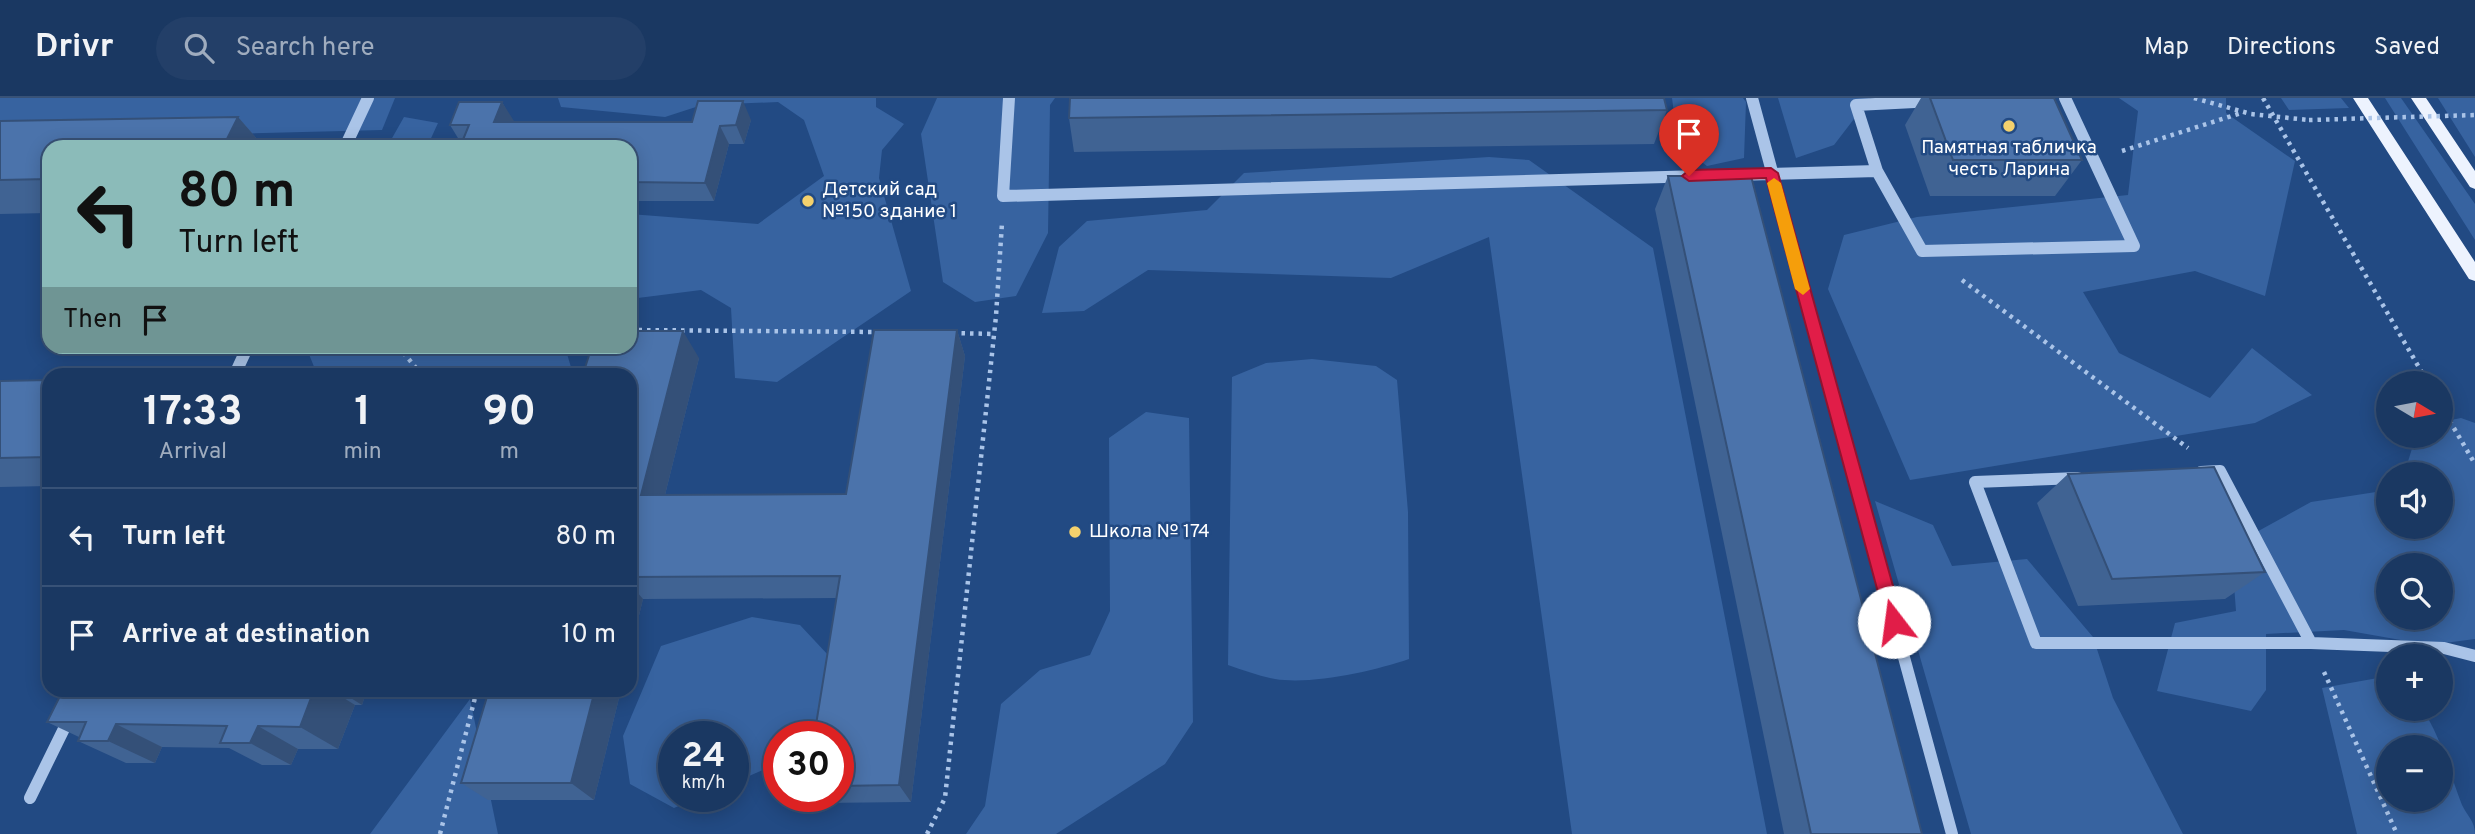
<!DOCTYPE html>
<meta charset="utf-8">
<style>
body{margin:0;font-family:Overpass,sans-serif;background:#233f68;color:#f1f3f6;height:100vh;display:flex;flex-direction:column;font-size:26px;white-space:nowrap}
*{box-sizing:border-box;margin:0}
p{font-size:23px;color:#9facbe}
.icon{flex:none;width:38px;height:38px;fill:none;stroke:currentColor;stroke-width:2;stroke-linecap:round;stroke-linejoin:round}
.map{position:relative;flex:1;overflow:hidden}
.details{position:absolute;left:42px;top:270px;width:595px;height:329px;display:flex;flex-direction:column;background:#1a3862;border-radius:21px;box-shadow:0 4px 18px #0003,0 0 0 2px #385277}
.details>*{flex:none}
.top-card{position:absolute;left:42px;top:42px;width:595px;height:214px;border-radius:21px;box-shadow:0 4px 18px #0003,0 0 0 2px #385277;background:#8bbbb9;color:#111;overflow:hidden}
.needle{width:46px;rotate:100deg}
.controls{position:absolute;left:2376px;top:273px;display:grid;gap:14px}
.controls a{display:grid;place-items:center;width:77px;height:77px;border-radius:50%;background:#1a3862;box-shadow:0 4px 18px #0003,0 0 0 2px #385277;font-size:35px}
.speed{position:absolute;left:658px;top:623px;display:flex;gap:14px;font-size:35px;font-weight:700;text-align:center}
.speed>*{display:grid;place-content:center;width:91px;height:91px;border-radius:50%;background:#1a3862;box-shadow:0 4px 18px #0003,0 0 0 2px #385277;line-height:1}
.speed small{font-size:18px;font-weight:400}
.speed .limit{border:10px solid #d22;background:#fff;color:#111}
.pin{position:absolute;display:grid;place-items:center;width:60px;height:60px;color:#fff;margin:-72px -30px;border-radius:50% 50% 50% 0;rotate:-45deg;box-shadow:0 0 7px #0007}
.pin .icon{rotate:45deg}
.me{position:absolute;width:77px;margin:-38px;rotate:345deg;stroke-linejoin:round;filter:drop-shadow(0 0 5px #0008)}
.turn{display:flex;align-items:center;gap:24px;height:147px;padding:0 21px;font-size:32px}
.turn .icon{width:91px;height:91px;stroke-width:2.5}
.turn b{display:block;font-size:49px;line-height:60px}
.then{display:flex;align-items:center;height:66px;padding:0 21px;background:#0003;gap:14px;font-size:26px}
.eta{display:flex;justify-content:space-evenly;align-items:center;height:119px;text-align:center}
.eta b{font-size:42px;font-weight:700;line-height:49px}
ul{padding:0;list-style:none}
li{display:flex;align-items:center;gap:21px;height:98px;padding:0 21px;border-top:2px solid #385277}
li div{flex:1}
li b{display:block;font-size:26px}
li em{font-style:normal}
header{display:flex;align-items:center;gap:42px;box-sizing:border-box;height:98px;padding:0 35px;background:#1a3862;border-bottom:2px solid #385277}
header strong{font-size:33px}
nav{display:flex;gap:38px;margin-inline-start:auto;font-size:24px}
.search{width:490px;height:63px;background:#233f68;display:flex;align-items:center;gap:18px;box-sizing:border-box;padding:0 24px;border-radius:38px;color:#9facbe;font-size:26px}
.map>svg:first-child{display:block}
.green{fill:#3763a0;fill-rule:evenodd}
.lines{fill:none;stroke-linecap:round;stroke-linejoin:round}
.path{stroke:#aac4e8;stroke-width:4.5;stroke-dasharray:3.5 5;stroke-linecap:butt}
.minor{stroke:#aac4e8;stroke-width:12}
.major{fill:#edf3fe;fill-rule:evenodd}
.path-bridge{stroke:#aac4e8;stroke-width:4.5;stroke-dasharray:3.5 5;stroke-linecap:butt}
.wall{fill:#406393}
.shaded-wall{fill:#345078}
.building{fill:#4b73ab;stroke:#345078;stroke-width:2}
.route{fill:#e11d48;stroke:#92132f;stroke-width:2}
.slow{fill:#f59e0b}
.poi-dot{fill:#f4d16d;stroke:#224a83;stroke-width:2.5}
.labels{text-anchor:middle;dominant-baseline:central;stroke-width:5;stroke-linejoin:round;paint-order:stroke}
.poi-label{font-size:19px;fill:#fff;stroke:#224a83;text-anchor:start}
</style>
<header>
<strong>Drivr</strong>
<div class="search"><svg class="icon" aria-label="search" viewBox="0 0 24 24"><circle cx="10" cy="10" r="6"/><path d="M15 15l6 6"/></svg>Search here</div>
<nav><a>Map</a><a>Directions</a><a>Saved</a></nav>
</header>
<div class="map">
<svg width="2475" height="736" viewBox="0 0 2475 736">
<rect width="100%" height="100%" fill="#224a83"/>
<path class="green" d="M 0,0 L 395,0 L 382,32 L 0,42 Z
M 558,0 L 876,0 L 876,9 L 904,26 L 882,52 L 879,80 L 911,193 L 777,284 L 735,280 L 731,210 L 701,192 L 630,201 L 630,116 L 758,126 L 824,78 L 804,22 L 778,4 L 702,7 L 665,19 L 561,9 Z
M 937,0 L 1055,0 L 1050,7 L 1048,135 L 1016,198 L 975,204 L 943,184 L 921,36 Z
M 1672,0 L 1743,0 L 1746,4 L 1744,60 L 1707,68 L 1678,46 Z
M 1778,0 L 1870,0 L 1834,47 L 1796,60 Z
M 2119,0 L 2226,0 L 2226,15 L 2295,63 L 2265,198 L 2195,173 L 2083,194 L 2119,255 L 2210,300 L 2252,250 L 2312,297 L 2255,325 L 1910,382 L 1828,191 L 1844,137 L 1917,119 L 2128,97 L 2138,13 Z
M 2281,0 L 2341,0 L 2349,10 L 2289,12 Z
M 2385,0 L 2401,0 L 2475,106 L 2475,142 Z
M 2438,0 L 2475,0 L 2475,59 Z
M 404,19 L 438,25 L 427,49 L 387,49 Z
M 1489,59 L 1529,62 L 1653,150 L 1767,736 L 1572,736 L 1489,139 L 1391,180 L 1148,172 L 1084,213 L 1042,215 L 1059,149 L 1087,123 L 1207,112 L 1244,75 Z
M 388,248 L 391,252 L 411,248 L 565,249 L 573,276 L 317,276 L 306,249 Z
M 1312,261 L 1376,268 L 1397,282 L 1408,414 L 1409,561 C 1374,573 1312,587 1275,581 C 1259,578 1243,572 1228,567 L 1232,279 L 1266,265 Z
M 1146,314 L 1189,320 L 1193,624 L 1165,666 L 1056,736 L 966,736 L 985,708 L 1001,606 L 1040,572 L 1090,557 L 1110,513 L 1109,340 Z
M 2461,320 L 2475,325 L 2475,541 L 2429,547 L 2344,532 L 2266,536 L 2266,592 L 2251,613 L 2157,593 L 2175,525 L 2236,513 L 2231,448 L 2311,404 L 2389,392 L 2389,429 L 2441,429 L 2441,376 L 2404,376 L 2416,338 L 2441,338 L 2441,324 ZM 2389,467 L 2441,467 L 2441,520 L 2389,520 Z
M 1875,403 L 1933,427 L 1952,468 L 2027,461 L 2093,539 L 2113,600 L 2183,736 L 1971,736 Z
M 752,519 L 800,527 L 829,558 L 814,639 L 779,639 L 779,665 L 733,685 L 733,639 L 674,639 L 674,698 L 702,698 L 674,710 L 630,686 L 623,638 L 661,548 Z
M 2389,578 L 2389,611 L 2422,611 C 2442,640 2449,674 2462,707 C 2467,718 2475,723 2475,736 L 2357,736 L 2322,590 ZM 2389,649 L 2441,649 L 2441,702 L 2389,702 Z
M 470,601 L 498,736 L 370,736 Z"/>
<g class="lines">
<path class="path" d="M 2194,0 L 2251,16 L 2309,22
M 2263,0 L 2428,285
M 2122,53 L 2241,15
M 1962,182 L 2188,350
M 630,232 L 878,234
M 953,235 L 994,236
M 398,248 L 421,276
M 2441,308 L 2475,366
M 2324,574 L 2397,736
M 440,736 L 477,592
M 927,736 L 945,700 L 996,218 L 1002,125"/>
<path class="minor" d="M 1009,0 L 1003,98 L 1877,73
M 1752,0 L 1952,736
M 1934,3 L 1856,7 L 1877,73 L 1922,153 L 2134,148 L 2065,0
M 345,49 L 368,0
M 235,276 L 248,248
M 2201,374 L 2220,373 L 2311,545
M 2078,380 L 1975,384 L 2036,545 L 2311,545 L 2444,550 L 2475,558
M 30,700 L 83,592"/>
<path class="major" d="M 2353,0 L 2368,0 L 2475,164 L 2475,183 L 2469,181 Z
M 2411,0 L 2426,0 L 2475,73 L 2475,91 L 2470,89 Z"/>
<path class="path-bridge" d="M 2309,22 L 2475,17"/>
</g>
<path class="wall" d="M 1921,0 L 2054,0 L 2082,62 L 2055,98 L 1930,98 L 1905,27 Z
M 502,4 L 513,24 L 692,24 L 751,22 L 744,46 L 729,46 L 714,103 L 630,103 L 630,49 L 461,45 L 450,27 Z
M 1667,12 L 1654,46 L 1074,54 L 1069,20 Z
M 238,19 L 264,49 L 49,49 L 49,115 L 0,116 L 0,23 Z
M 1668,78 L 1922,736 L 1784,736 L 1655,111 Z
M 957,232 L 965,258 L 911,704 L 821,705 L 815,698 L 838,698 L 836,500 L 643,501 L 630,555 L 630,276 L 699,260 L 665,397 L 846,396 Z
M 78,248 L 221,248 L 218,255 L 89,257 Z
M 49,282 L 49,388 L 0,389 L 0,283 Z
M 2068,376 L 2265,474 L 2225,501 L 2078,508 L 2037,405 Z
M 63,592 L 367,592 L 362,607 L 355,607 L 338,651 L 298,651 L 291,667 L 262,667 L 229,650 L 162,649 L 155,665 L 126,665 L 78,643 L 79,639 L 47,624 Z
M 489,592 L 621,592 L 594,702 L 488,702 L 461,685 Z"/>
<path class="shaded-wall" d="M 743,3 L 751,22 L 744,46 L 736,27 Z
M 502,4 L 514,23 L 506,43 L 494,24 Z
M 238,19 L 264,49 L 223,49 Z
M 720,28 L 729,46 L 714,103 L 705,85 Z
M 957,232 L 965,258 L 911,704 L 899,687 Z
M 683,233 L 699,260 L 659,421 L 641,397 Z
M 210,248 L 221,248 L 218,255 Z
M 630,486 L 643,501 L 630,555 Z
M 314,592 L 331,592 L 355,607 L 338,651 L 300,629 Z
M 338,592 L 367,592 L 362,607 Z
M 595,592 L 621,592 L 594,702 L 571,685 Z
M 116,626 L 162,649 L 155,665 L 108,643 Z
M 258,628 L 298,651 L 291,667 L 250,645 Z"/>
<path class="building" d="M 1070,0 L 1664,0 L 1667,12 L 1069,20 Z
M 1930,0 L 2054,0 L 2082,62 L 1953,62 Z
M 698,3 L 743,3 L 736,27 L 720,28 L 705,85 L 630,84 L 630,49 L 460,49 L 469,27 L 450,27 L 459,4 L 502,4 L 494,24 L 692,24 Z
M 238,19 L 223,49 L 49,49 L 49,81 L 0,82 L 0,23 Z
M 1668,78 L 1751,78 L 1922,736 L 1811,736 Z
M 874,232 L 957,232 L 899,687 L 838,688 L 838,639 L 814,639 L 840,478 L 630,479 L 630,276 L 583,276 L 592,248 L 630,248 L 630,233 L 683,233 L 641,397 L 846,396 Z
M 49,282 L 49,359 L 0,360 L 0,283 Z
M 2214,369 L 2265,474 L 2112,481 L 2068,376 Z
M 63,592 L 314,592 L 300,629 L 258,628 L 250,645 L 220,645 L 227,628 L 116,626 L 108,643 L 78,643 L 86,624 L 47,624 Z
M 489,592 L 595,592 L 571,685 L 461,685 Z"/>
<path class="route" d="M 1771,70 L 1778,75 L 1903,524 L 1900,530 L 1894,532 L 1888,530 L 1886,524 L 1766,80 L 1689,83 L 1682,78 L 1689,72 Z"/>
<path class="slow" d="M 1774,80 L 1781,85 L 1810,191 L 1803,197 L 1795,191 L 1767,85 Z"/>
<g class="poi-dot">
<circle cx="2009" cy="28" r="7"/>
<circle cx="808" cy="103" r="7"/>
<circle cx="1075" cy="434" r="7"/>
</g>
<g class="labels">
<g class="poi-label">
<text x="2009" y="50" text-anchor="middle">Памятная табличка<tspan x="2009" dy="22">честь Ларина</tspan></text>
<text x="822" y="92">Детский сад<tspan x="822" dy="22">№150 здание 1</tspan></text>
<text x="1089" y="434">Школа № 174</text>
</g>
</g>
</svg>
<div class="controls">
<a><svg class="needle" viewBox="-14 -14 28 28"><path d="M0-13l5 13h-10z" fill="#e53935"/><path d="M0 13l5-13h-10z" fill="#9facbe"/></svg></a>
<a><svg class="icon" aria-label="sound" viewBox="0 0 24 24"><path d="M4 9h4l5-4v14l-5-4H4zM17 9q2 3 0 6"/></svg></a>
<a><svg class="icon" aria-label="search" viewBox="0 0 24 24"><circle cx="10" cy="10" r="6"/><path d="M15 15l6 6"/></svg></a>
<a>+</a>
<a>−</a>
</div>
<div class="speed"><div>24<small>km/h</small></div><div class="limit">30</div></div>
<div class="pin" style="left:1689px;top:78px;background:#d93025"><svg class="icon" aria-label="arrive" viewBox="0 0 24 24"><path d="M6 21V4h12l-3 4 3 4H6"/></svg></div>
<svg class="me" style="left:1894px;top:524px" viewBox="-20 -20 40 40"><circle r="19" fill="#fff"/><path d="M0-13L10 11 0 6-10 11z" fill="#e11d48"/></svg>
<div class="top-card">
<div class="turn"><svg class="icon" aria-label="left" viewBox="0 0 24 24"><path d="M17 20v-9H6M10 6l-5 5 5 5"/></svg><div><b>80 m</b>Turn left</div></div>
<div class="then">Then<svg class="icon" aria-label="arrive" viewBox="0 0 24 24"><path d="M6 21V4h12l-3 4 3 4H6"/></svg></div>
</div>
<section class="details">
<div class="eta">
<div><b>17:33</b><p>Arrival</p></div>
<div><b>1</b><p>min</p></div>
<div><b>90</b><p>m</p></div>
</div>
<ul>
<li><svg class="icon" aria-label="left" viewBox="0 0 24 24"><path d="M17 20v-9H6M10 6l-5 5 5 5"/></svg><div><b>Turn left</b></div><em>80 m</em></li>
<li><svg class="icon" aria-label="arrive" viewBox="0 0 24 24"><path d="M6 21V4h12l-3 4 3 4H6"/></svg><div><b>Arrive at destination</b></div><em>10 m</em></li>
</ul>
</section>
</div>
